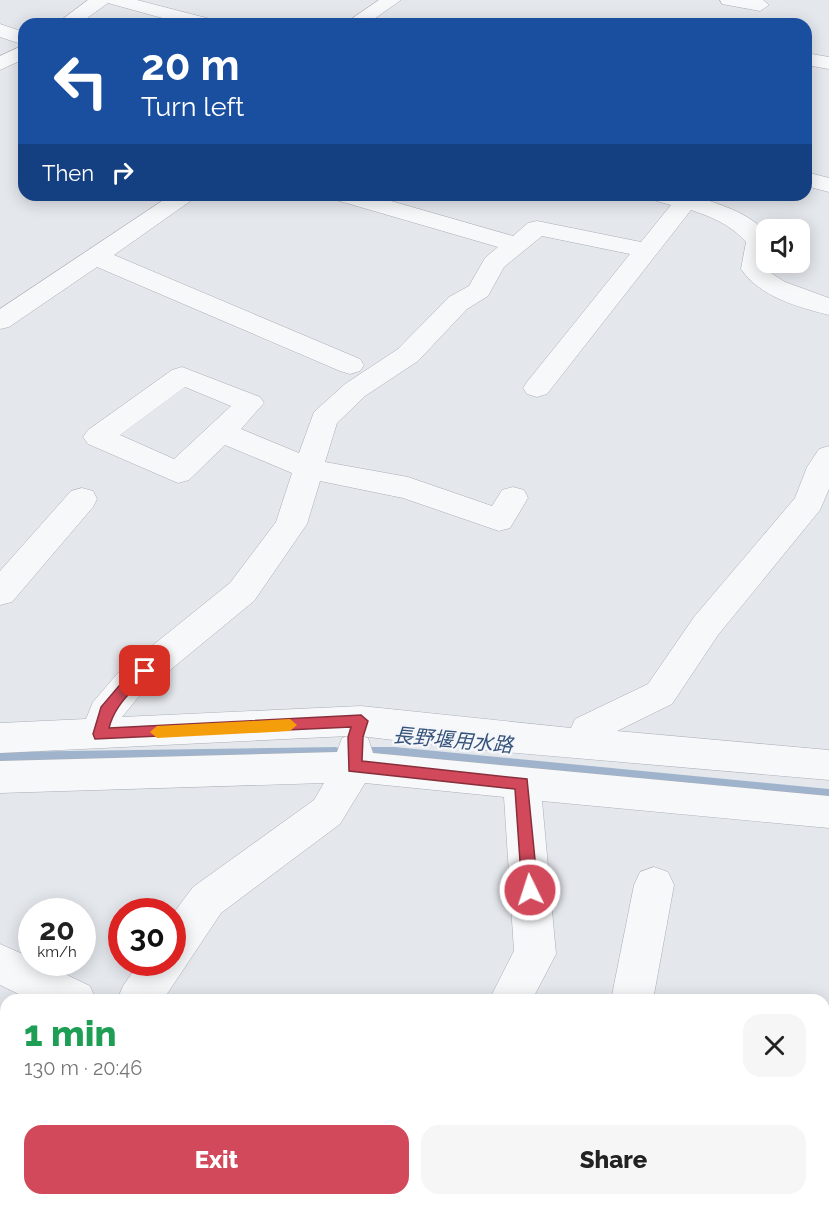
<!DOCTYPE html>
<meta charset="utf-8">
<style>
body{margin:0;font-family:Raleway,"Noto Sans JP",sans-serif;background:#f6f6f6;color:#222;height:100vh;display:flex;flex-direction:column;font-size:22px;white-space:nowrap}
*{box-sizing:border-box;margin:0}
p{font-size:20px;color:#767676}
.icon{flex:none;width:33px;height:33px;fill:none;stroke:currentColor;stroke-width:2;stroke-linecap:round;stroke-linejoin:round}
.map{position:relative;flex:1;overflow:hidden}
.drawer{position:absolute;left:0px;top:994px;width:830px;height:212px;display:flex;flex-direction:column;background:#fff;border-radius:18px 18px 0 0;box-shadow:0 3px 15px #0003}
.drawer>*{flex:none}
.hud{position:absolute;left:18px;top:18px;width:794px;height:183px;border-radius:18px;box-shadow:0 3px 15px #0003;background:#1a4fa0;color:#fff;overflow:hidden}
.tools{position:absolute;left:756px;top:219px;display:grid;gap:12px}
.tools a{display:grid;place-items:center;width:54px;height:54px;border-radius:12px;background:#fff;box-shadow:0 3px 15px #0003;font-size:30px}
.speed{position:absolute;left:18px;top:898px;display:flex;gap:12px;font-size:30px;font-weight:700;text-align:center}
.speed>*{display:grid;place-content:center;width:78px;height:78px;border-radius:50%;background:#fff;box-shadow:0 3px 15px #0003;line-height:1}
.speed small{font-size:15px;font-weight:400}
.speed .limit{border:9px solid #d22;background:#fff;color:#111}
.pin{position:absolute;display:grid;place-items:center;width:51px;height:51px;color:#fff;margin:-26px;border-radius:12px;box-shadow:0 3px 9px #0006}
.me{position:absolute;width:66px;margin:-33px;rotate:356deg;stroke-linejoin:round;filter:drop-shadow(0 0 4px #0008)}
.turn{display:flex;align-items:center;gap:21px;height:126px;padding:0 24px;font-size:27px}
.turn .icon{width:78px;height:78px;stroke-width:2.5}
.turn b{display:block;font-size:42px;line-height:51px}
.then{display:flex;align-items:center;height:57px;padding:0 24px;background:#0003;gap:12px;font-size:22px}
.round{display:grid;place-items:center;flex:none;width:63px;height:63px;border-radius:18px;background:#f6f6f6}
.headline{display:flex;align-items:center;justify-content:space-between;height:102px;padding:0 24px}
h1{font-size:36px;font-weight:800;line-height:45px;color:#1e9e55}
.action{display:flex;gap:12px;margin-top:auto;padding:12px 24px}
.action a{flex:1;height:69px;border-radius:18px;background:#d1495b;color:#fff;font-size:24px;font-weight:800;line-height:69px;text-align:center}
.action a+a{background:#f6f6f6;color:#222}
.map>svg:first-child{display:block}
.lines{fill:none;stroke-linecap:round;stroke-linejoin:round}
.stream{fill:#9fb4cc;fill-rule:evenodd}
.minor-casing{stroke:#a9aeb7;stroke-width:1}
.minor{fill:#f7f8fa;fill-rule:evenodd}
.route{fill:#d1495b;stroke:#882f3b;stroke-width:1.5}
.slow{fill:#f59e0b}
.labels{text-anchor:middle;dominant-baseline:central;stroke-width:5;stroke-linejoin:round;paint-order:stroke}
.water-label{font-size:20px;font-style:italic;fill:#34527a;stroke:#f4f6f9}
</style>
<div class="map">
<svg width="829" height="1205" viewBox="0 0 829 1205">
<rect width="100%" height="100%" fill="#e4e7ec"/>
<g class="lines">
<path class="stream" d="M 336,747 L 340,749 L 342,752 L 340,755 L 336,757 L 0,762 L 0,752 Z
M 360,747 L 394,747 L 829,789 L 829,799 L 394,757 L 360,757 L 356,755 L 354,752 L 356,749 Z"/>
<defs>
<path id="minor" d="M 88,0 L 137,0 L 214,20 L 217,24 L 184,24 L 108,3 L 79,24 L 56,24 Z
M 379,0 L 401,0 L 367,24 L 344,24 Z
M 720,0 L 763,0 L 769,5 L 760,11 L 722,4 Z
M 0,24 L 24,32 L 24,45 L 0,37 Z
M 24,45 L 24,59 L 0,70 L 0,56 Z
M 806,53 L 829,57 L 829,69 L 806,65 Z
M 806,172 L 829,178 L 829,192 L 806,186 Z
M 171,195 L 199,195 L 114,255 L 360,359 L 364,365 L 360,371 L 350,374 L 340,371 L 97,267 L 9,327 L 0,329 L 0,309 Z
M 332,195 L 370,195 L 513,236 L 528,223 L 537,221 L 641,242 L 671,205 L 653,200 L 649,195 L 700,195 L 699,198 C 717,203 762,217 766,238 C 769,248 764,260 768,271 L 785,282 L 829,298 L 829,315 C 798,307 760,297 741,269 L 746,242 C 731,225 712,217 691,210 L 547,394 L 537,397 L 527,394 L 523,388 L 527,382 L 630,254 L 542,236 L 504,267 L 488,296 L 467,309 L 418,361 L 365,396 L 337,423 L 325,462 L 408,477 L 492,506 L 502,490 L 513,487 L 524,490 L 528,498 L 510,528 L 499,531 L 403,498 L 320,481 L 307,524 L 254,601 L 141,694 L 122,717 L 361,706 L 571,728 L 575,719 L 648,684 L 694,617 L 795,498 L 807,467 L 819,449 L 829,446 L 829,489 L 820,510 L 718,635 L 672,704 L 617,731 L 829,750 L 829,780 L 460,748 L 360,736 L 368,738 L 373,753 L 829,796 L 829,828 L 542,801 L 556,954 L 532,1000 L 489,1000 L 514,951 L 504,797 L 365,783 L 340,824 L 221,913 L 163,1000 L 117,1000 L 123,986 L 139,963 L 172,963 L 172,915 L 193,887 L 314,800 L 324,783 L 0,793 L 0,761 L 337,752 L 342,738 L 348,736 L 0,753 L 0,723 L 86,719 L 93,702 L 117,674 L 230,583 L 276,522 L 292,473 L 225,445 L 189,480 L 178,483 L 88,444 L 83,437 L 88,430 L 172,370 L 182,367 L 260,397 L 264,403 L 241,429 L 299,453 L 314,412 L 345,384 L 398,349 L 449,297 L 469,286 L 485,258 L 498,247 L 336,200 ZM 185,387 L 231,406 L 174,459 L 120,435 Z
M 82,488 L 93,491 L 97,499 L 93,507 L 12,602 L 0,605 L 0,571 L 71,491 Z
M 654,867 L 668,872 L 674,885 L 653,1000 L 611,1000 L 634,885 L 640,872 Z
M 0,944 L 32,958 L 32,963 L 42,963 L 90,986 L 96,1000 L 31,1000 L 0,985 Z
M 6,1194 L 6,1200 L 52,1200 L 49,1205 L 1,1205 Z
M 418,1200 L 466,1200 L 465,1205 L 417,1205 Z
M 570,1200 L 618,1200 L 617,1205 L 569,1205 Z"/>
</defs>
<use href="#minor" class="minor-casing"/>
<use href="#minor" class="minor"/>
</g>
<path class="route" d="M 145,665 L 153,671 C 148,678 141,682 135,688 C 123,699 113,712 109,728 L 361,715 L 368,721 L 363,737 L 362,761 L 527,779 L 538,890 L 536,896 L 530,898 L 524,896 L 522,890 L 515,789 L 349,771 L 348,737 L 351,727 L 95,739 L 93,734 L 101,707 L 124,680 Z"/>
<path class="slow" d="M 290,719 L 297,725 L 290,731 L 157,738 L 150,732 L 157,726 Z"/>
<g class="labels">
<g class="water-label">
<text transform="translate(453 740) rotate(5)">長野堰用水路</text>
</g>
</g>
</svg>
<div class="tools">
<a><svg class="icon" aria-label="sound" viewBox="0 0 24 24"><path d="M4 9h4l5-4v14l-5-4H4zM17 9q2 3 0 6"/></svg></a>
</div>
<div class="speed"><div>20<small>km/h</small></div><div class="limit">30</div></div>
<div class="pin" style="left:145px;top:671px;background:#d93025"><svg class="icon" aria-label="arrive" viewBox="0 0 24 24"><path d="M6 21V4h12l-3 4 3 4H6"/></svg></div>
<svg class="me" style="left:530px;top:890px" viewBox="-20 -20 40 40"><circle r="17" fill="#d1495b" stroke="#fff" stroke-width="3"/><path d="M0-11L8 9 0 5-8 9z" fill="#fff"/></svg>
<div class="hud">
<div class="turn"><svg class="icon" aria-label="left" viewBox="0 0 24 24"><path d="M17 20v-9H6M10 6l-5 5 5 5"/></svg><div><b>20 m</b>Turn left</div></div>
<div class="then">Then<svg class="icon" aria-label="right" viewBox="0 0 24 24"><path d="M7 20v-9h11M14 6l5 5-5 5"/></svg></div>
</div>
<section class="drawer">
<div class="headline"><div><h1>1 min</h1><p>130 m · 20:46</p></div><a class="round"><svg class="icon" aria-label="close" viewBox="0 0 24 24"><path d="M6 6l12 12M18 6L6 18"/></svg></a></div>
<div class="action"><a>Exit</a><a>Share</a></div>
</section>
</div>
